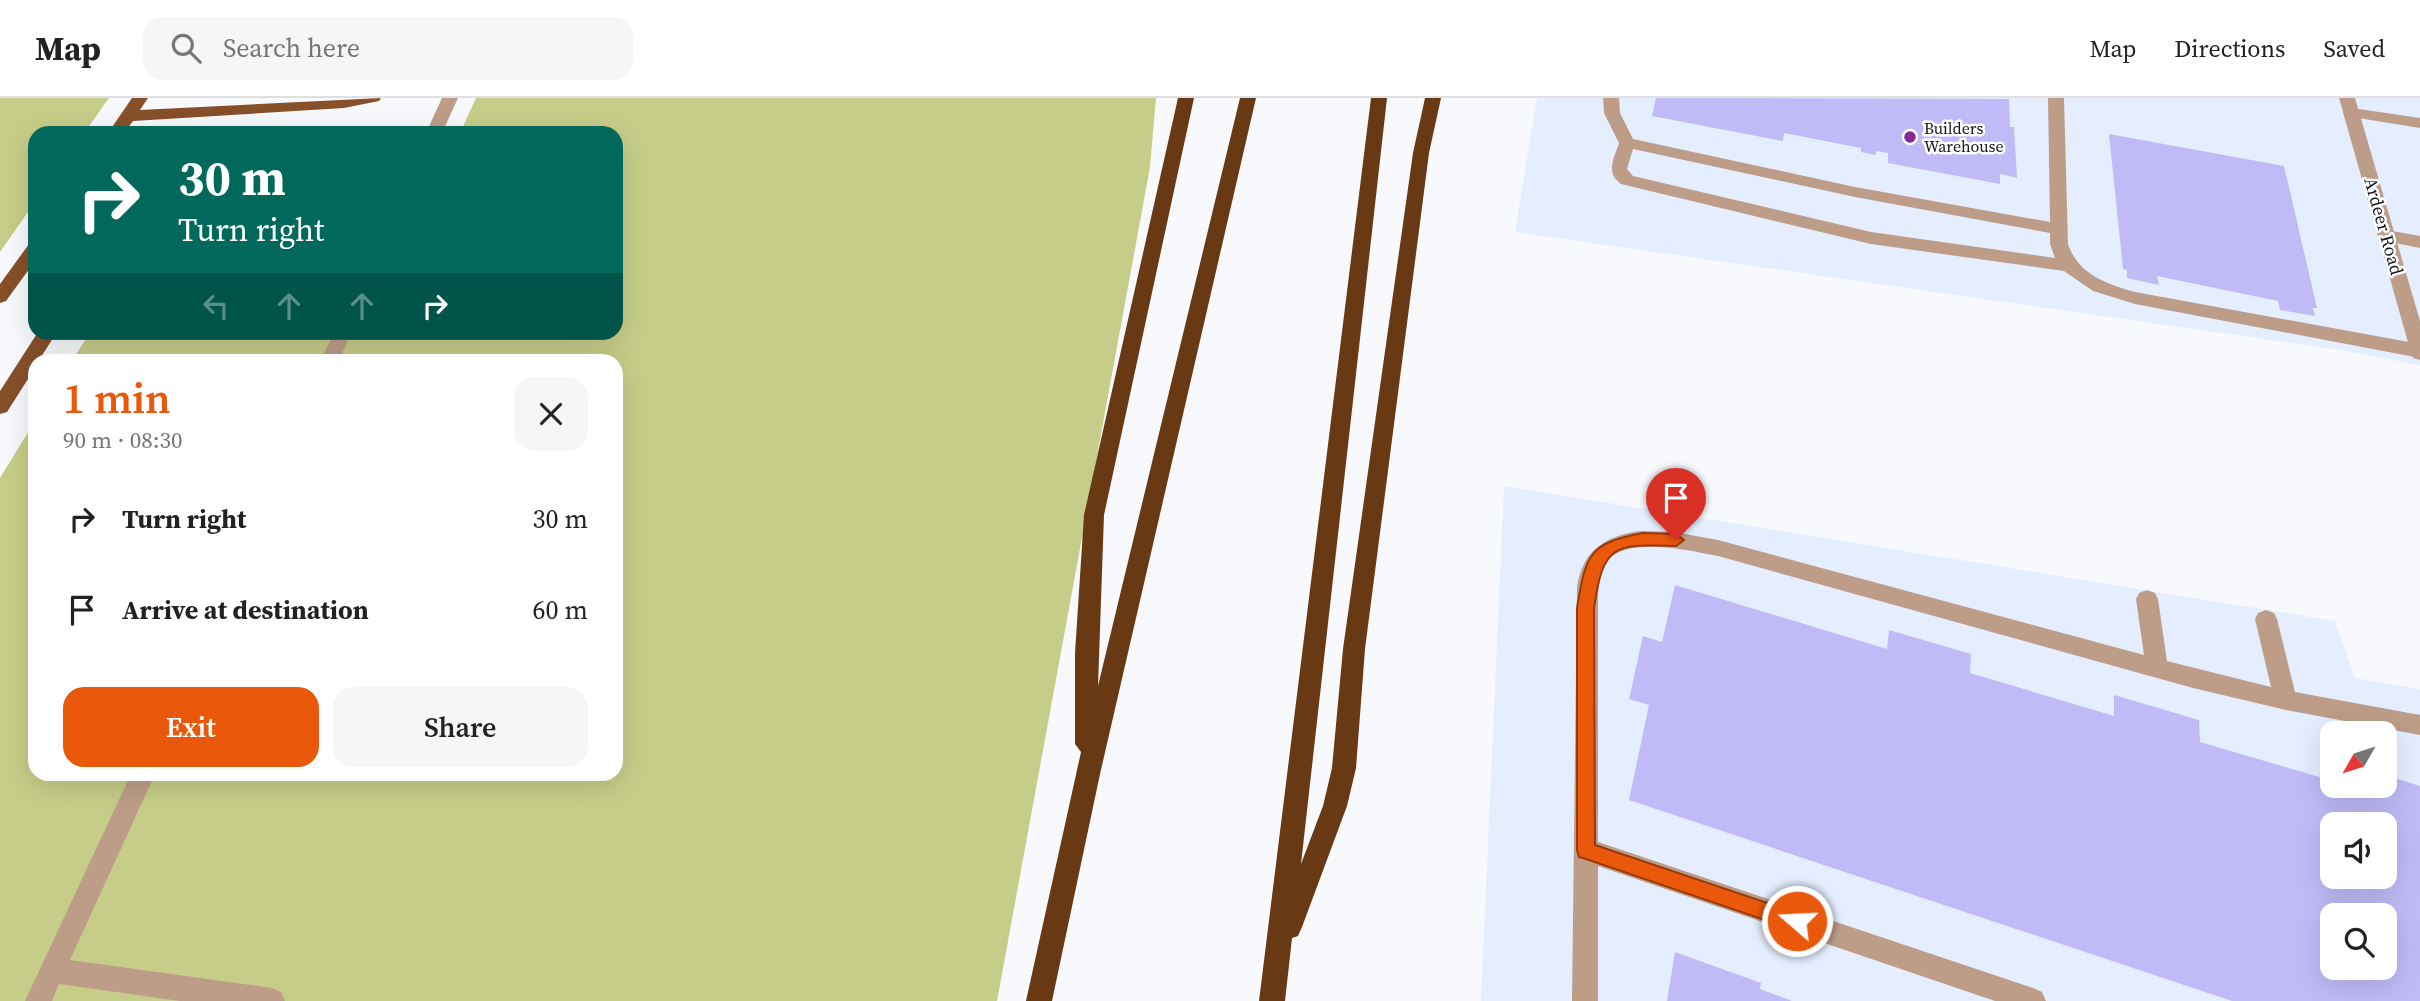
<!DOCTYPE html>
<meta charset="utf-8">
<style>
body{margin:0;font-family:"Source Serif 4",serif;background:#f6f6f6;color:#222;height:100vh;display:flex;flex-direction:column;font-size:26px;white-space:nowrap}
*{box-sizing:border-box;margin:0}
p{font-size:23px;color:#767676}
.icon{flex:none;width:38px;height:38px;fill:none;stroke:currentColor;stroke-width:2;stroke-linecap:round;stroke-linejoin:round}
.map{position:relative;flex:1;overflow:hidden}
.details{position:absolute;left:28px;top:256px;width:595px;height:427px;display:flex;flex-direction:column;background:#fff;border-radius:21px;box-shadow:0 7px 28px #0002}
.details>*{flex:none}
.hud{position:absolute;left:28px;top:28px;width:595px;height:214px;border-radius:21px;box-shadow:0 7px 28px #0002;background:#00695c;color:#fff;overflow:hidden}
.needle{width:46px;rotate:231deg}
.tools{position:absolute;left:2320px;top:623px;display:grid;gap:14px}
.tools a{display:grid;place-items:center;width:77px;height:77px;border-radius:14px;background:#fff;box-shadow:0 7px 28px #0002;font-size:35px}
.pin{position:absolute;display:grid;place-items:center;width:60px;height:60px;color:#fff;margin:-72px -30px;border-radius:50% 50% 50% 0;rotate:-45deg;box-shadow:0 0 7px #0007}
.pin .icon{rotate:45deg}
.me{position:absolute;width:77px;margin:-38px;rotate:289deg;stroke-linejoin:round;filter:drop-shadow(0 0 5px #0008)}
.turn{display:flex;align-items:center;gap:24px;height:147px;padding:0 35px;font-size:32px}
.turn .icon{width:91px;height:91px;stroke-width:2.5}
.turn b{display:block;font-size:49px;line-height:60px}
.lanes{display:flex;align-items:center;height:66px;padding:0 35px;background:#0003;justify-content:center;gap:35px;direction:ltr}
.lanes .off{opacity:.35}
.round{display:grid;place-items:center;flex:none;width:74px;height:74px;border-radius:21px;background:#f6f6f6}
.headline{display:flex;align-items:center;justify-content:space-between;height:119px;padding:0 35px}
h1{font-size:42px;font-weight:600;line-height:52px;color:#ea580c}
.cta{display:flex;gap:14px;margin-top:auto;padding:14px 35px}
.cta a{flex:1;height:80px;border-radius:21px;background:#ea580c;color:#fff;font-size:28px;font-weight:600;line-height:80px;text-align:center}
.cta a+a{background:#f6f6f6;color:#222}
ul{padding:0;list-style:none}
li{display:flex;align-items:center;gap:21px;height:91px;padding:0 35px}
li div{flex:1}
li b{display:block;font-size:26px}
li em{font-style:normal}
header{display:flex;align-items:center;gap:42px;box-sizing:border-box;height:98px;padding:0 35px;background:#fff;border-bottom:2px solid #e0e0e0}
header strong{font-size:33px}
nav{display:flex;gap:38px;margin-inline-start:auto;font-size:24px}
.search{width:490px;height:63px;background:#f6f6f6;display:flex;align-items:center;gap:18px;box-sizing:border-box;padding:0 24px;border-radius:21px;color:#767676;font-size:26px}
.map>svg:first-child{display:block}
.built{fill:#e5eeff;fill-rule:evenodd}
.green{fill:#c6cd88}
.building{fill:#c0baf7;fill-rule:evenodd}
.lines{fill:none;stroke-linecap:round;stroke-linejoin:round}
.lane{fill:#bd9d88;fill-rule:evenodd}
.street{fill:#bd9d88;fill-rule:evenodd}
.primary{fill:#865029;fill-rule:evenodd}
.highway{fill:#693913;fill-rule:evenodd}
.route{fill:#ea580c;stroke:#983908;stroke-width:2}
.poi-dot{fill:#842b98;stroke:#fff;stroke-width:2.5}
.labels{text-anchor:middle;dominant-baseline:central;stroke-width:5;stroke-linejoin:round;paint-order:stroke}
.far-poi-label{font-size:16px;fill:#141619;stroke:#fff;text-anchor:start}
.street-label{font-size:18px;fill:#141619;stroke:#fff}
</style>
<header>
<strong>Map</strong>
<div class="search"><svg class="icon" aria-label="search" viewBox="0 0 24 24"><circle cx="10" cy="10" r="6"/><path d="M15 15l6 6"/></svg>Search here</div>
<nav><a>Map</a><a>Directions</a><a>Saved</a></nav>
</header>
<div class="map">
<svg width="2420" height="903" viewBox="0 0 2420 903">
<rect width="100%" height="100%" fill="#f7f9fd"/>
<path class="built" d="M 1537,0 L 2420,0 L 2420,267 L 2341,252 L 1515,134 Z
M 1504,388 L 2335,523 L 2355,580 L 2420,591 L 2420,903 L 1481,903 ZM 2333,635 L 2385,635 L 2385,688 L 2333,688 ZM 2333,726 L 2385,726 L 2385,779 L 2333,779 ZM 2333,817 L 2385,817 L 2385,870 L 2333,870 Z"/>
<path class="green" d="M 0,0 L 109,0 L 84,35 L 35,35 L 35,104 L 0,154 Z
M 476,0 L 1156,0 L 1150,69 L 997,903 L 0,903 L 0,380 L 35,323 L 35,676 L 616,676 L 616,262 L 72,262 L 90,235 L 616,234 L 616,35 L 460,35 Z"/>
<path class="building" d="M 1656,0 L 2009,1 L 2010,29 L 2014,29 L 2017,80 L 2000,76 L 2000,86 L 1888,65 L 1888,55 L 1876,53 L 1876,57 L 1861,54 L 1861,50 L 1784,35 L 1783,43 L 1652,18 Z
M 2109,36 L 2284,68 L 2317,210 L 2313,210 L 2315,218 L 2280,212 L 2278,203 L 2157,178 L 2159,187 L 2127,180 L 2127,172 L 2123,171 Z
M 1675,487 L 1887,551 L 1889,532 L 1971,556 L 1970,575 L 2114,618 L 2114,597 L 2199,622 L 2200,644 L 2333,683 L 2333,688 L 2385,688 L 2385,677 L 2420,688 L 2420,903 L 2232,903 L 1629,702 L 1649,607 L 1629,601 L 1643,538 L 1662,544 ZM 2333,726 L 2385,726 L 2385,779 L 2333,779 ZM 2333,817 L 2385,817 L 2385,870 L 2333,870 Z
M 1675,854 L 1761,885 L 1760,891 L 1792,903 L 1667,903 Z"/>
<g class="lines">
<path class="lane" d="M 442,0 L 458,0 L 442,35 L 426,35 Z
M 1603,0 L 1619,0 L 1620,15 L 1633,41 L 1855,89 L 2050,124 L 2048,0 L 2064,0 L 2068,146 C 2078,176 2106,186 2135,194 L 2420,246 L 2420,260 L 2135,206 L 2093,193 L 2064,173 L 1871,146 L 1621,86 C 1605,74 1614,61 1619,45 L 1604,15 ZM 1633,51 L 1855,99 L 2050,135 L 2050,146 L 2055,160 L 1871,134 L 1633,78 L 1627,71 Z
M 2352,10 L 2420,20 L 2420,30 L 2346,18 L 2344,15 Z
M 2387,132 L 2420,138 L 2420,150 L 2381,142 L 2378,138 L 2381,134 Z
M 334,234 L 352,234 L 339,262 L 321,262 Z
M 1640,433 L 1674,434 L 1718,442 L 2144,557 L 2136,501 L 2139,495 L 2147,492 L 2155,495 L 2158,501 L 2167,563 L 2271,589 L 2255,521 L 2258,515 L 2266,512 L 2274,515 L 2277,521 L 2295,594 L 2420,617 L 2420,637 L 2286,612 L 2193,590 L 1718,458 C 1690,453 1620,435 1603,469 C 1600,477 1599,488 1598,496 L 1598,744 L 2033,890 L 2042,894 L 2046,903 L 1995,903 L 1598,768 L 1598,903 L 1572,903 L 1577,489 C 1583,452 1605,438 1640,433 Z
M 131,676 L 155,676 L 70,862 L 272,890 L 281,894 L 285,903 L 180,903 L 59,886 L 52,903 L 25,903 Z"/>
<path class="street" d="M 2339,0 L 2355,0 L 2420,223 L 2420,262 L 2413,260 L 2411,255 Z"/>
<path class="primary" d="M 132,0 L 148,0 L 140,12 L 381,0 L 379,3 L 344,10 L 133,23 L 124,35 L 108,35 Z
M 35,144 L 35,163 L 6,203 L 0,205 L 0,186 L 29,146 Z
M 38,234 L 57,234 L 39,262 L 35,262 L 35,270 L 7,314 L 0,316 L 0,293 Z"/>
<path class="highway" d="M 1178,0 L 1194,0 L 1104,417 L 1098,588 L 1240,0 L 1256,0 L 1100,676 L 1052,903 L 1026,903 L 1081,654 L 1075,646 L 1075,555 L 1084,417 Z
M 1371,0 L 1387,0 L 1301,766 L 1323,708 L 1332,670 L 1343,551 L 1413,55 L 1425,0 L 1441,0 L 1429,55 L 1365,551 L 1356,670 L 1347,708 L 1302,829 L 1298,838 L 1292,840 L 1285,903 L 1259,903 Z"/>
</g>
<path class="route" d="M 1643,435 L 1676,436 L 1684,442 L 1676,448 C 1614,446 1603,446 1594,510 L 1595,747 L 1803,817 L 1806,823 L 1803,830 L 1797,833 L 1586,761 L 1579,759 L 1577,752 L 1577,510 C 1586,457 1588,445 1643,435 Z"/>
<circle class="poi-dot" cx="1910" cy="39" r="7"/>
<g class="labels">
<g class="far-poi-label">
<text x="1924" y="30">Builders<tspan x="1924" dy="18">Warehouse</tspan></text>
</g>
<g class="street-label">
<text transform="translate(2384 128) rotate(74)">Ardeer Road</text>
</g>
</g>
</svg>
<div class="tools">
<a><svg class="needle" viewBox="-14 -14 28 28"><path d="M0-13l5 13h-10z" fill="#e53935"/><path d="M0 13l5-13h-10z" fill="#767676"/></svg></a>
<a><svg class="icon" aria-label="sound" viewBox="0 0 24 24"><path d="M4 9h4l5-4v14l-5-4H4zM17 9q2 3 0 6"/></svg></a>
<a><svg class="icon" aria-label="search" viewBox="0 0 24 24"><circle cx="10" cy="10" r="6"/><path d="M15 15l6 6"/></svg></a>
</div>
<div class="pin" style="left:1676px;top:442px;background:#d93025"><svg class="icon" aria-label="arrive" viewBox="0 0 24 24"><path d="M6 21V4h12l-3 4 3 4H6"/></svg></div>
<svg class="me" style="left:1797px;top:823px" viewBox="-20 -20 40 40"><circle r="17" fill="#ea580c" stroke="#fff" stroke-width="3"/><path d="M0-11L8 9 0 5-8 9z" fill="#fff"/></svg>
<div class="hud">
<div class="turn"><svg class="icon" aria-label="right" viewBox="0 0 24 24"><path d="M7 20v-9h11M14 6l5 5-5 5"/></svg><div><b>30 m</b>Turn right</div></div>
<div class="lanes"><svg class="icon off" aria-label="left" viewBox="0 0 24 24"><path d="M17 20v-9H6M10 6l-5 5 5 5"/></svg><svg class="icon off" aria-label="ahead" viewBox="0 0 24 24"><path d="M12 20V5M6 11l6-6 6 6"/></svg><svg class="icon off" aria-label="ahead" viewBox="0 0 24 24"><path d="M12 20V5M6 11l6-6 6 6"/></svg><svg class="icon" aria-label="right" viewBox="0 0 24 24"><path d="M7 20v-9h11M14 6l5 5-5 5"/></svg></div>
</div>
<section class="details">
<div class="headline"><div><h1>1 min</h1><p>90 m · 08:30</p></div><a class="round"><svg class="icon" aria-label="close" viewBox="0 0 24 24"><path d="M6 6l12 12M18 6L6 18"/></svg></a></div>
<ul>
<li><svg class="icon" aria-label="right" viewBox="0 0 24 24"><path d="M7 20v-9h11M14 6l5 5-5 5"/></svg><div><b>Turn right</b></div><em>30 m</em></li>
<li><svg class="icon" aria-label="arrive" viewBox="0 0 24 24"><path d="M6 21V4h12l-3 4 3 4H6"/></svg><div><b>Arrive at destination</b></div><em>60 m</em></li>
</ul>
<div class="cta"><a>Exit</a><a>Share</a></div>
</section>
</div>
